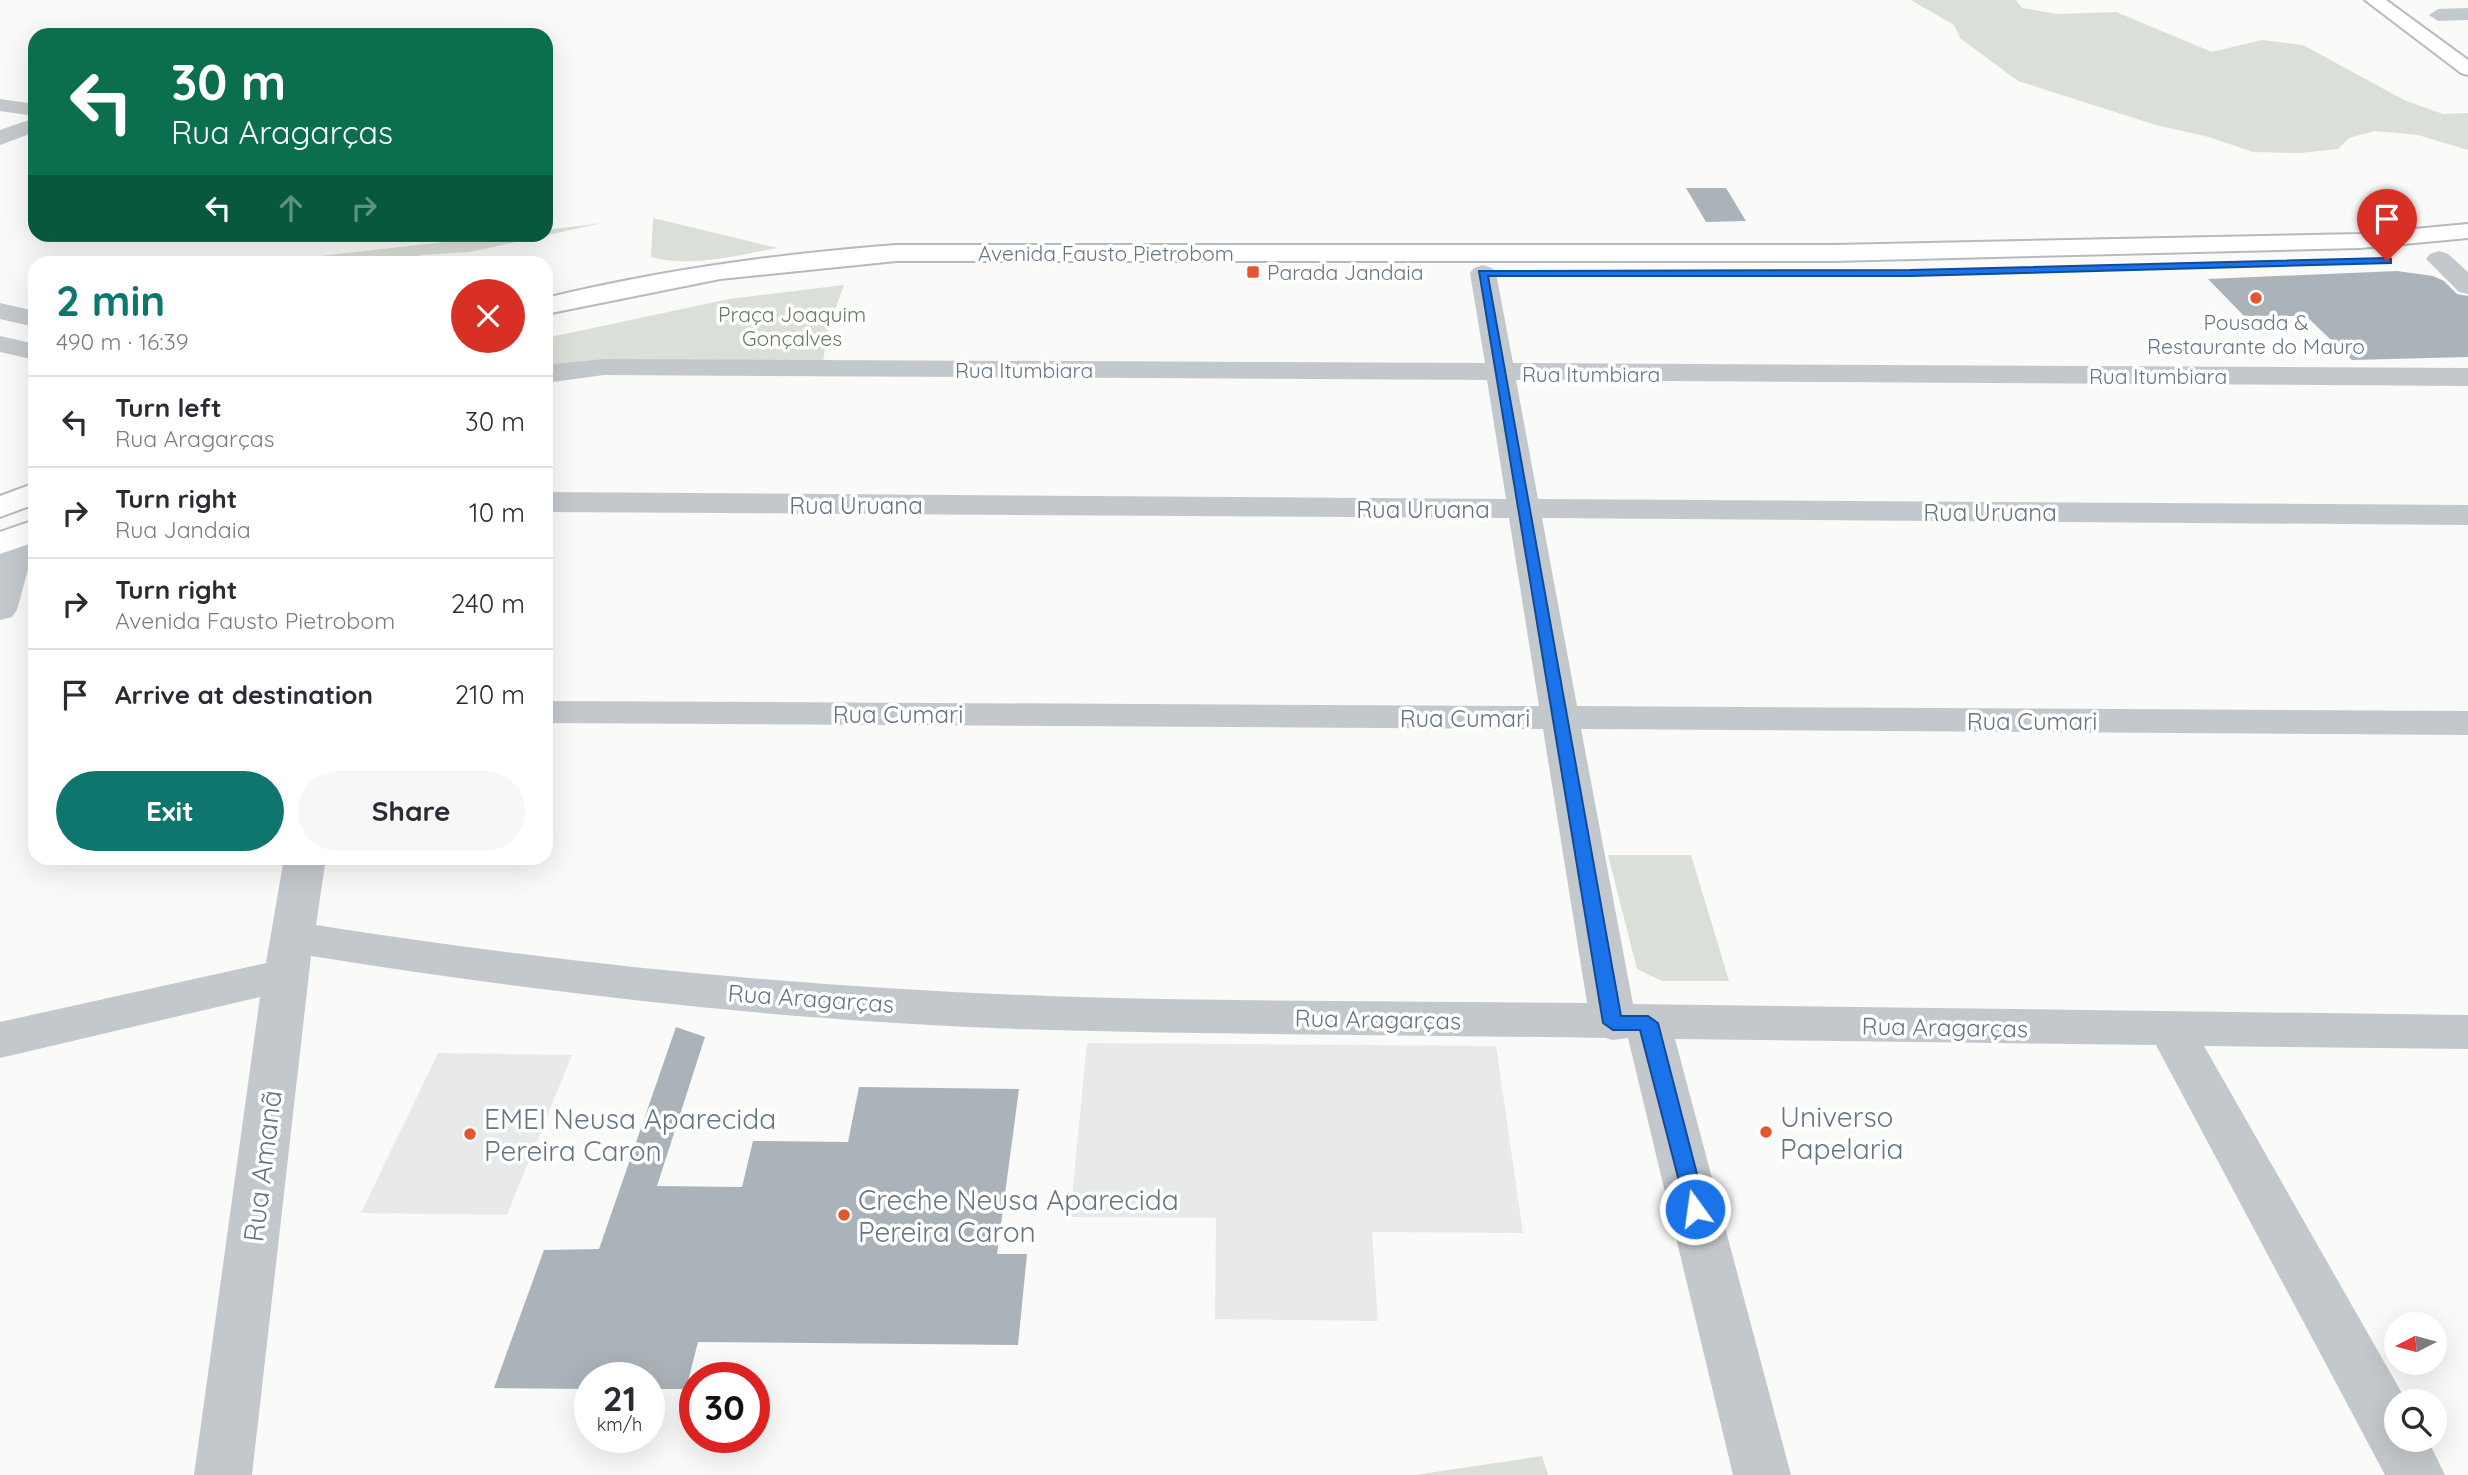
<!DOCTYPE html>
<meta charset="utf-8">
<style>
body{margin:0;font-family:Quicksand,sans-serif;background:#f7f7f7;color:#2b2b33;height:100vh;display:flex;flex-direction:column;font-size:26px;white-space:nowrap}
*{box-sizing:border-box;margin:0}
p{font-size:23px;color:#7c7c81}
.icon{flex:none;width:38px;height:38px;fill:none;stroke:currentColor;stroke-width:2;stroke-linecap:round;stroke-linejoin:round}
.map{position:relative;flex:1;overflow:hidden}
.panel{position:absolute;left:28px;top:256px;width:525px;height:609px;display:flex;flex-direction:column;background:#fff;border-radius:21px;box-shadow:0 7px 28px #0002}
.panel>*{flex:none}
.top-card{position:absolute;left:28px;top:28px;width:525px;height:214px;border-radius:21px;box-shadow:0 7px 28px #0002;background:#0b6e4f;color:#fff;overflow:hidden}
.needle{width:46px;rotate:264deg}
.controls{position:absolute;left:2384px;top:1312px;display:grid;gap:14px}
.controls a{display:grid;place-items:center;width:63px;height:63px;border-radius:50%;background:#fff;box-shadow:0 7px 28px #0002;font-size:35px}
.speed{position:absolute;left:574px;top:1362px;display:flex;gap:14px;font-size:35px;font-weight:700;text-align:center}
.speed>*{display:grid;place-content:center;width:91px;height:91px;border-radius:50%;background:#fff;box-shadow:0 7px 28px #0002;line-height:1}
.speed small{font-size:18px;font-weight:400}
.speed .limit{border:10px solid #d22;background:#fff;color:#111}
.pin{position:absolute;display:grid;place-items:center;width:60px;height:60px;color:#fff;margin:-72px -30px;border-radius:50% 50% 50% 0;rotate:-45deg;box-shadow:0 0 7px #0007}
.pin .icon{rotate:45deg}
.me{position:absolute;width:77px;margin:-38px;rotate:346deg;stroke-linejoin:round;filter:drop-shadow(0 0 5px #0008)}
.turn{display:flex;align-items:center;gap:24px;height:147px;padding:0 28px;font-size:32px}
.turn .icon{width:91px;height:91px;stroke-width:2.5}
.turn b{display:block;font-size:49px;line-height:60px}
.lanes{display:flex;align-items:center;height:66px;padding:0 28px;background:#0003;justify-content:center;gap:35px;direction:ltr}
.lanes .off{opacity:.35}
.round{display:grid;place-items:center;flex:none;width:74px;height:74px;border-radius:37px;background:#f7f7f7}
.summary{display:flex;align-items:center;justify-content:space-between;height:119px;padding:0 28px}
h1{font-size:42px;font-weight:800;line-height:52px;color:#0f766e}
.primary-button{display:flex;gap:14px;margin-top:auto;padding:14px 28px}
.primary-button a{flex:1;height:80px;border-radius:42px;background:#0f766e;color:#fff;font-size:28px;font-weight:800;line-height:80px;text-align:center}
.primary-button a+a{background:#f7f7f7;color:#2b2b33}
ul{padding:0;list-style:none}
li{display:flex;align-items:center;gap:21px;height:91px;padding:0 28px;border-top:2px solid #e1e1e2}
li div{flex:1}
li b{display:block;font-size:26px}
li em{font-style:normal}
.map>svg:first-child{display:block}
.built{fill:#e8e9e9}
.green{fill:#dadfd7}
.building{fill:#aab3b9}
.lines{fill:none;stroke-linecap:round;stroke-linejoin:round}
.major-casing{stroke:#b5babe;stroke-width:4}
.minor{fill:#c3c8cc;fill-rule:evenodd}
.major{fill:#fff;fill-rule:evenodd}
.route{fill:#1a73e8;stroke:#114b97;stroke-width:2}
.poi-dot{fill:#e4572e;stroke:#fff;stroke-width:2.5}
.labels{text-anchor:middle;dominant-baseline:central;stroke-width:7;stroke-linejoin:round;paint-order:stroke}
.far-street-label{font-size:21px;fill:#657683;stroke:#fff}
.far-poi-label{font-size:21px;fill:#657683;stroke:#fff;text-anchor:start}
.far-park-label{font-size:21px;fill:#687a64;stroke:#fff}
.street-label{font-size:24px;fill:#657683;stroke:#fff}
.near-poi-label{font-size:28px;fill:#657683;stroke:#fff;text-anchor:start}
.near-street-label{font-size:28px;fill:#657683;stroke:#fff}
</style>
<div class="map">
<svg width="2468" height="1475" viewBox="0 0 2468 1475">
<rect width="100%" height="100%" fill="#fafaf8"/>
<path class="built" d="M 1087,1043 L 1496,1046 L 1523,1233 L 1372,1232 L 1378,1321 L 1215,1319 L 1216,1218 L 1070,1217 Z
M 438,1053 L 572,1055 L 507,1215 L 361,1213 Z"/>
<path class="green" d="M 1911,0 L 2016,0 L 2022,8 L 2057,14 L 2116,12 L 2212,52 L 2262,40 L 2303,45 L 2404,100 L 2443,114 L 2468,113 L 2468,150 L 2418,135 L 2375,131 L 2349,138 L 2338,149 L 2300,153 L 2253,152 L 2209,137 L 2156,125 L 2018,81 L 1960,38 L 1954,25 Z
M 653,218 L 778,248 C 737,255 692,268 651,257 Z
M 602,223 L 470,252 L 420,255 L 425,262 L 268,262 L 505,235 L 546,234 L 546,230 Z
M 844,285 L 828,329 L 823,362 L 546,370 L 546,338 L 729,299 Z
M 1608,855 L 1691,855 L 1729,981 L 1662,981 L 1637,969 Z
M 1542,1456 L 1548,1475 L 1415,1475 Z"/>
<path class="building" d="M 1686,188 L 1726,188 L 1746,221 L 1706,222 Z
M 2397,271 L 2433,276 L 2444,281 L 2457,294 L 2468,296 L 2468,357 L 2352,360 L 2306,316 L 2244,316 L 2208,279 Z
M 676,1027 L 705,1037 L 657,1186 L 742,1187 L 753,1141 L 848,1142 L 859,1087 L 1019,1089 L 997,1254 L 1027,1254 L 1018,1345 L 698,1342 L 686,1389 L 649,1389 L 649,1377 L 590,1377 L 590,1389 L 494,1388 L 544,1250 L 599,1249 Z"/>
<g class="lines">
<defs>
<path id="major" d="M 2365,0 L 2386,0 L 2468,60 L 2468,75 L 2461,73 Z
M 2468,224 L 2468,238 L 2360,248 L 1834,261 L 896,261 L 720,279 L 546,314 L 546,298 C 661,270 778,254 896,245 L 1834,245 L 2360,234 Z
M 35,483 L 35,504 L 0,517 L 0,496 Z
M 35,520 L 35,542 L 0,554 L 0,532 Z"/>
</defs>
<use href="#major" class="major-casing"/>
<path class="minor" d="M 2468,8 L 2468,20 L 2438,21 L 2429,15 L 2438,9 Z
M 0,99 L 35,104 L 35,116 L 0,111 Z
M 35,118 L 35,132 L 0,145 L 0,130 Z
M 2439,251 L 2448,254 L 2468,272 L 2468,294 L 2459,292 L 2426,259 L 2430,254 Z
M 1483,265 L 1492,268 L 1496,273 L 1513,363 L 2468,368 L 2468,386 L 1516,380 L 1538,499 L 2468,505 L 2468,525 L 1542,518 L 1577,706 L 2468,711 L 2468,735 L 1581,729 L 1633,1004 L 2468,1015 L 2468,1049 L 2204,1046 L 2407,1402 L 2396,1402 L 2396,1440 L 2428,1440 L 2445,1475 L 2385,1475 L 2156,1045 L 1675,1039 L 1791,1475 L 1733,1475 L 1628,1038 L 1613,1040 L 1605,1038 C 1420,1035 1235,1035 1050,1030 C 803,1023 556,995 311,956 L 252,1475 L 194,1475 L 260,997 L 0,1058 L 0,1022 L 266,963 L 284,858 L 326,858 L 316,925 C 559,963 803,988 1049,996 C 1228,1002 1407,1001 1587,1003 L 1543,729 L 546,723 L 546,701 L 1539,706 L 1509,518 L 546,512 L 546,492 L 1506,499 L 1487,380 L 604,375 L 546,383 L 546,365 L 604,359 L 1485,363 L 1470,273 L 1474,268 Z
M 0,303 L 35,311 L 35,327 L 0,319 Z
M 0,336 L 35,344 L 35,360 L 0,352 Z
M 21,525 L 33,528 L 35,544 L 17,610 L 12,617 L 0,620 L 0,550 L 9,528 Z"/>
<use href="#major" class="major"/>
</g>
<path class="route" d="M 2387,258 L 2391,259 L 2391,263 L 1910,276 L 1488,276 L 1621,1016 L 1648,1016 L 1658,1023 L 1706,1209 L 1703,1216 L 1695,1218 L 1688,1216 L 1640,1030 L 1613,1030 L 1603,1023 L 1479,271 L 1910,270 Z"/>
<g class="poi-dot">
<rect x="1246" y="265" width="14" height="14" rx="3.5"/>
<circle cx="2256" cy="298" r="7"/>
<circle cx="1766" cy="1132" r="7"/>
<circle cx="470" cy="1134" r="7"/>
<circle cx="844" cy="1215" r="7"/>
</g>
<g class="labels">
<g class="far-street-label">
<text x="1106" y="253">Avenida Fausto Pietrobom</text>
<text x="1024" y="370">Rua Itumbiara</text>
<text x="1591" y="374">Rua Itumbiara</text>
<text x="2158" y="376">Rua Itumbiara</text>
</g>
<g class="far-poi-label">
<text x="1267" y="272">Parada Jandaia</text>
<text x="2256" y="322" text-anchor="middle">Pousada &amp;<tspan x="2256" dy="24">Restaurante do Mauro</tspan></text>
</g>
<g class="far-park-label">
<text x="792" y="314">Praça Joaquim<tspan x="792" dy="24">Gonçalves</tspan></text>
</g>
<g class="street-label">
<text x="856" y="505">Rua Uruana</text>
<text x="1423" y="509">Rua Uruana</text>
<text x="1990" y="512">Rua Uruana</text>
<text x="898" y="714">Rua Cumari</text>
<text x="1465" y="718">Rua Cumari</text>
<text x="2032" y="721">Rua Cumari</text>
<text transform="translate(811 998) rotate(4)">Rua Aragarças</text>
<text transform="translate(1378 1019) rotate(1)">Rua Aragarças</text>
<text transform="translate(1945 1027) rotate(1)">Rua Aragarças</text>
</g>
<g class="near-poi-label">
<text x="1780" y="1116">Universo<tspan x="1780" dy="32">Papelaria</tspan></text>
<text x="484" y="1118">EMEI Neusa Aparecida<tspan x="484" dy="32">Pereira Caron</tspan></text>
<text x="858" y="1199">Creche Neusa Aparecida<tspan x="858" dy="32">Pereira Caron</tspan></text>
</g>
<g class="near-street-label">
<text transform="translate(262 1166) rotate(-83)">Rua Amanã</text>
</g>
</g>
</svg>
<div class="controls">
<a><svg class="needle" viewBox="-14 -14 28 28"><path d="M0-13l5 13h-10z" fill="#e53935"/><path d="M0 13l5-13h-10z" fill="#7c7c81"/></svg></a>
<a><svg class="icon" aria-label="search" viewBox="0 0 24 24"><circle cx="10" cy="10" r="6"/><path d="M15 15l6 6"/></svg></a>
</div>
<div class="speed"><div>21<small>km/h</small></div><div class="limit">30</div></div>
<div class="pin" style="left:2387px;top:261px;background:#d93025"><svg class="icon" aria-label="arrive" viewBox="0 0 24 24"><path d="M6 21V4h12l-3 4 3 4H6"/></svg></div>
<svg class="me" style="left:1695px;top:1209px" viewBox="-20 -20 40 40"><circle r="17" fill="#1a73e8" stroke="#fff" stroke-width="3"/><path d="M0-11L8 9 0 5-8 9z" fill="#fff"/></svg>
<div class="top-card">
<div class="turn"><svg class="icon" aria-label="left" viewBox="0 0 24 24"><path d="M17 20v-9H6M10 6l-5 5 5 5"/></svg><div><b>30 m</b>Rua Aragarças</div></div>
<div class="lanes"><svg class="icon" aria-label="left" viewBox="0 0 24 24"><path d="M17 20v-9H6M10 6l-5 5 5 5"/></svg><svg class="icon off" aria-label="ahead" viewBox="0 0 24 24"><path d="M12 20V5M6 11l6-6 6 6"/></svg><svg class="icon off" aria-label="right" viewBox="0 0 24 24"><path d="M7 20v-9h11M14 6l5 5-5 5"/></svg></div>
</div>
<section class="panel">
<div class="summary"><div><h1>2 min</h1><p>490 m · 16:39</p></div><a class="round" style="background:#d93025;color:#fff"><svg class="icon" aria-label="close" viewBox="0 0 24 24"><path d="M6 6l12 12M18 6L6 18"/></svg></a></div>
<ul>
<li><svg class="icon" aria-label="left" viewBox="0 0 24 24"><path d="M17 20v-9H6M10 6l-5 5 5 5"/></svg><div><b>Turn left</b><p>Rua Aragarças</p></div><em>30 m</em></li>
<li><svg class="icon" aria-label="right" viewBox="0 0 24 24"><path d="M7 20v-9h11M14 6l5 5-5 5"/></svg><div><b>Turn right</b><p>Rua Jandaia</p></div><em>10 m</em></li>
<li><svg class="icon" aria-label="right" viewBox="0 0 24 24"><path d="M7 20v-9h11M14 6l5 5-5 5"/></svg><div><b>Turn right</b><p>Avenida Fausto Pietrobom</p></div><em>240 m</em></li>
<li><svg class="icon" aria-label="arrive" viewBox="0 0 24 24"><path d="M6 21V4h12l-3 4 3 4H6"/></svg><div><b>Arrive at destination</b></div><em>210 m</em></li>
</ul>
<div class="primary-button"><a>Exit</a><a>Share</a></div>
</section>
</div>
